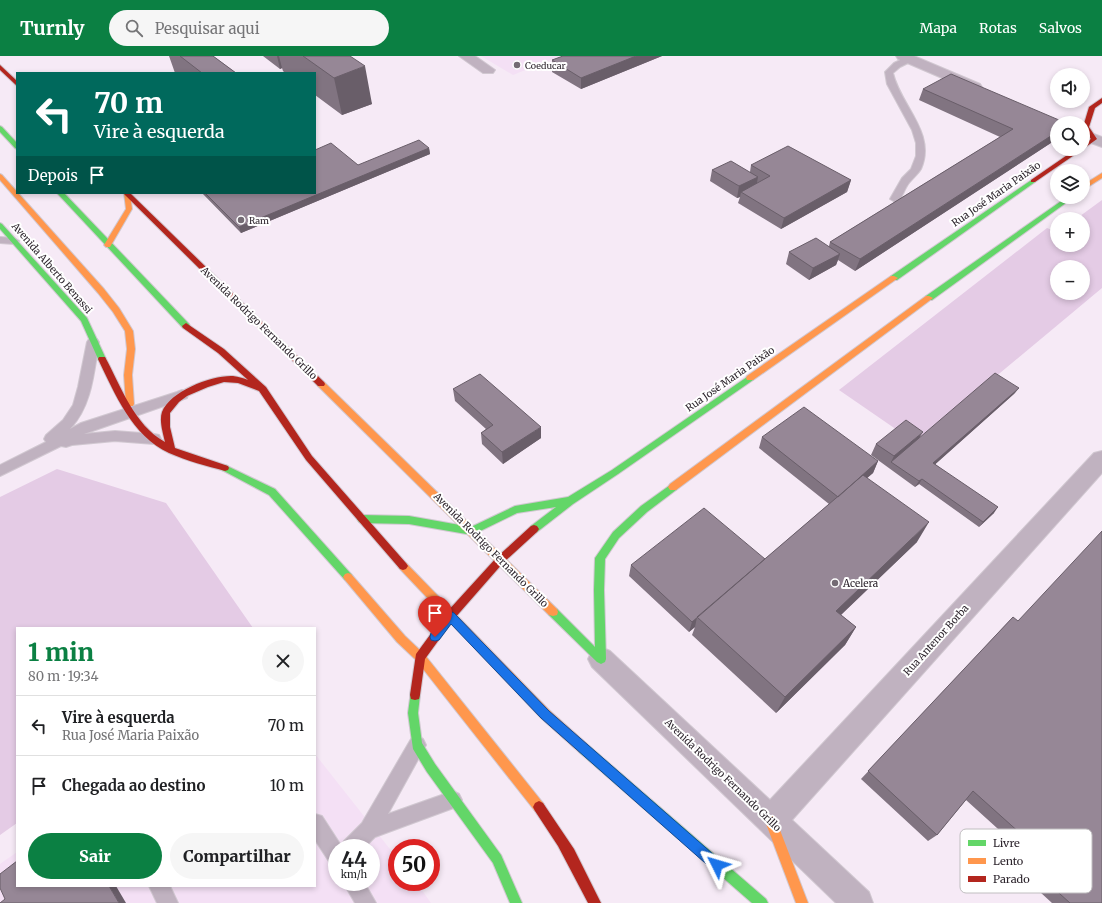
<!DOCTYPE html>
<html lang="pt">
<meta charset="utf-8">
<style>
body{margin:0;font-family:Merriweather,serif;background:#f6f6f6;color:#202124;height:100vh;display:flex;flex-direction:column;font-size:15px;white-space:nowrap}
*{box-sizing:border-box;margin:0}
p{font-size:13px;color:#757577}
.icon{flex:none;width:22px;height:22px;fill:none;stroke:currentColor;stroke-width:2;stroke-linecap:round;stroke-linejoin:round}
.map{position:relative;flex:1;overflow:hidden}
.details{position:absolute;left:16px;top:571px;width:300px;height:260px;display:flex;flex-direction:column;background:#fff;border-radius:0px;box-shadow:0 2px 6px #0003}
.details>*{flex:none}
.top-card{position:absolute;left:16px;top:16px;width:300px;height:122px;border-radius:0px;box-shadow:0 2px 6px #0003;background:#00695c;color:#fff;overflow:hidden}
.buttons{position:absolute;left:1050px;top:12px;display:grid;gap:8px}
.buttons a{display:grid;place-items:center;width:40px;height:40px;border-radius:50%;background:#fff;box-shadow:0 2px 6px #0003;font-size:20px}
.speed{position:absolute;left:328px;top:783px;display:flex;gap:8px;font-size:20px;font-weight:700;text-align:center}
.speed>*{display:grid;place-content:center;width:52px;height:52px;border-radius:50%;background:#fff;box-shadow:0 2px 6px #0003;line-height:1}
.speed small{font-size:10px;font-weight:400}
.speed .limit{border:6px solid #d22;background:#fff;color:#111}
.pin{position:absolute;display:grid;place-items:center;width:34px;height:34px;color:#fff;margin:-41px -17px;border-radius:50% 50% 50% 0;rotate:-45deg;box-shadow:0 0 4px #0007}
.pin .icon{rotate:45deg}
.me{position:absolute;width:44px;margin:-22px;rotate:310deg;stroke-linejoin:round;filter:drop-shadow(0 0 3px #0008)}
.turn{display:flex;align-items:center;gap:14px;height:84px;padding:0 12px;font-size:18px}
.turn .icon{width:52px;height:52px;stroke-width:2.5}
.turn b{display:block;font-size:28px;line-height:34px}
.then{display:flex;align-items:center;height:38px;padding:0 12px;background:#0003;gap:8px;font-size:15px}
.round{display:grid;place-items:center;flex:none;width:42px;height:42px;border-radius:21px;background:#f6f6f6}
.overview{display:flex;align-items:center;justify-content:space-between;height:68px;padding:0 12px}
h1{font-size:24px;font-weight:800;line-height:30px;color:#0b8043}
.cta{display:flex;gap:8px;margin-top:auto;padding:8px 12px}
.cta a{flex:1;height:46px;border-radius:24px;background:#0b8043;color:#fff;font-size:16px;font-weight:800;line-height:46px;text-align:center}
.cta a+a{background:#f6f6f6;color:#202124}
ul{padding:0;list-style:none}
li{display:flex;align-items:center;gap:12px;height:60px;padding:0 12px;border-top:1px solid #e0e0e0}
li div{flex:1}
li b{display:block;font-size:15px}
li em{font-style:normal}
header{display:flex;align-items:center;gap:24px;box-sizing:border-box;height:56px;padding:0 20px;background:#0b8043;color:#fff}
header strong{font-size:19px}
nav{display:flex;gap:22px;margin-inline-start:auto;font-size:14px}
.search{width:280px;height:36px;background:#f6f6f6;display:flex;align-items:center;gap:10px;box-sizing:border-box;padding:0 14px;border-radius:22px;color:#757577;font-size:15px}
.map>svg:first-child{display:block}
.built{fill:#f4e0f5;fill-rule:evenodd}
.green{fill:#e4cbe5;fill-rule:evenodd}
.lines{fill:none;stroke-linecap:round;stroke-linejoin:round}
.lane-casing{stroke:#d1c8d1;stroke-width:2}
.street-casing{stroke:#d1c8d1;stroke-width:2}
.fast-casing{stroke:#d1c8d1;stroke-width:2}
.slow-casing{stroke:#d1c8d1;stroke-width:2}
.jam-casing{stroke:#d1c8d1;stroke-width:2}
.lane{fill:#c0b2c0;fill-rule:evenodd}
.street{fill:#c0b2c0;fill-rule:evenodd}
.fast{fill:#63d668;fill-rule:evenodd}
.slow{fill:#ff974d;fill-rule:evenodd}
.jam{fill:#b3261e;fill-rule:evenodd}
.wall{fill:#817481}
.shaded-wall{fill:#695e69}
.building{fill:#968796;stroke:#695e69}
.route{fill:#1a73e8;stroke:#114b97}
.poi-dot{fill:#746b74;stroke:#fff;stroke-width:1.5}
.labels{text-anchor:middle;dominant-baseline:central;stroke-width:4;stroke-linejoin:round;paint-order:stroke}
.far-poi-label{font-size:9px;fill:#2e262e;stroke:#fff;text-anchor:start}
.street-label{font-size:10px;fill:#2e262e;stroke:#fff}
.poi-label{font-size:10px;fill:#2e262e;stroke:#fff;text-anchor:start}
.key{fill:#fff;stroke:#c0bec0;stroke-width:1}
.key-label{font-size:11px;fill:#2e262e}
</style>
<header>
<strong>Turnly</strong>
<div class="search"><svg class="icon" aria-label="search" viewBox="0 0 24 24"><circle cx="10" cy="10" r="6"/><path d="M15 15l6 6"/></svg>Pesquisar aqui</div>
<nav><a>Mapa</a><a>Rotas</a><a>Salvos</a></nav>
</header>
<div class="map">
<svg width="1102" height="847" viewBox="0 0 1102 847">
<rect width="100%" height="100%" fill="#f6eaf6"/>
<path class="built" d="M 481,0 L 560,0 L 513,19 Z
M 315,698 L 397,802 L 397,826 L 416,826 L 431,847 L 0,847 L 0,808 L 17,796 L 17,830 L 315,830 ZM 337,792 L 371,792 L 371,826 L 337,826 Z"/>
<path class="green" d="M 1102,144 L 1102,232 L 916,387 L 839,334 L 1047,172 L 1057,176 L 1057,189 L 1083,189 L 1083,163 L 1076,163 ZM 1057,211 L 1083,211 L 1083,237 L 1057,237 Z
M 57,413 L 166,447 L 253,572 L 17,572 L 17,767 L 0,779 L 0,441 Z"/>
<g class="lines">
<defs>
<path id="lane" d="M 909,0 L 913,3 L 912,5 L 900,11 L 893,17 C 900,49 937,77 921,113 C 918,118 913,122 909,127 C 905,132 903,139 899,145 L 895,146 L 890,143 L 902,122 L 911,113 L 916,100 L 916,87 L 912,74 L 887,28 L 885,16 L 894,7 Z
M 0,181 L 14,182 L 19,185 L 14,188 L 0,187 Z
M 93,282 L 97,283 L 99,286 C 94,316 92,350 70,373 L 81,367 L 177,336 L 182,334 L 187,336 L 188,339 L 187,342 L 84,378 L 115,375 L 154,378 L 159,379 L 161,383 L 159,387 L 154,388 L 115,385 L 72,389 L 66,391 L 61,390 L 0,420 L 0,409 L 46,386 L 44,383 L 46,379 L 63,364 L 73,349 L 78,331 L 87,286 L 89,283 Z
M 417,680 L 423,683 L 426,689 L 388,758 L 453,735 L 459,738 L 462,744 L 459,750 L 375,781 L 364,792 L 337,792 L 337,809 L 330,807 L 315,784 L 315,758 L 322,760 L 342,791 L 344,785 L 362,767 L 411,683 Z
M 343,826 L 364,826 L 376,847 L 355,847 Z
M 149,830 L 170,830 L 178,847 L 157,847 Z"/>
<path id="street" d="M 459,0 L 475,0 L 495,14 L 493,17 L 483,17 Z
M 896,0 L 914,0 L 980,28 L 982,31 L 980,34 L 975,35 L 970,34 L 898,3 Z
M 1083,74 L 1102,81 L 1102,91 L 1083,84 Z
M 1102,395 L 1102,417 L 792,764 L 869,836 L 873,847 L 836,847 L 592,611 L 588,603 L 592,595 L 601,591 L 610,595 L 770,744 L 1094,397 Z"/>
<path id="fast" d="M 0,70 L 2,71 L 17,87 L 17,93 L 15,92 L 0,76 Z
M 1033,123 L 1035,124 L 1035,126 L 897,224 L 891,224 L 891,220 Z
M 57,137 L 64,137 L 189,268 L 190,270 L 189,272 L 183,272 Z
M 1067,141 L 1074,141 L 932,244 L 926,244 L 926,240 Z
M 0,167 L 2,168 L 87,262 L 106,303 L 105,305 L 99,305 L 81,265 L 0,173 Z
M 750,319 L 753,320 L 754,322 L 753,324 L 618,418 L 573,448 L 537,476 L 534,477 L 531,476 L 529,473 L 531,470 L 556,451 L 517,457 L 472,479 L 409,468 L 362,467 L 359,466 L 357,463 L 359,460 L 362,459 L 409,460 L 471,471 L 515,450 L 568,441 L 612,414 Z
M 225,409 L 275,433 L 351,518 L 353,521 L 351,524 L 348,525 L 345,524 L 269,439 L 222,414 L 221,412 L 222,410 Z
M 673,427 L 676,428 L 678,431 L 676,434 L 647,456 L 619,482 L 605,503 L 604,534 L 606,603 L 605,606 L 601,608 L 597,606 L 549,559 L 548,556 L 549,553 L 553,552 L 557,553 L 595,591 L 594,534 L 595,502 L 613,476 L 641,450 Z
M 415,634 L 419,635 L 420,639 L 418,657 L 422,687 L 435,708 L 501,799 L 522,847 L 510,847 L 493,807 L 427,716 L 413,693 L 408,657 L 411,635 Z
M 583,686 L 587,688 L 766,843 L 768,847 L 752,847 L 579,696 L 577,692 L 579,688 Z"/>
<path id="slow" d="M 1102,117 L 1102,122 L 1083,134 L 1083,129 Z
M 0,118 L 2,119 L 104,233 L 119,252 L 133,275 L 135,293 L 132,319 L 134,348 L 133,350 L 127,350 L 126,348 L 124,319 L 127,293 L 125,275 L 113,256 L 98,237 L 0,124 Z
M 124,137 L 130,137 L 132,153 L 110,191 L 106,191 L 104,189 L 126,153 Z
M 891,220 L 894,220 L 898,222 L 753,324 L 747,324 L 746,322 L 747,320 Z
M 926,240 L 929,240 L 933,242 L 676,434 L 670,434 L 668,431 L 670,428 Z
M 321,325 L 324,326 L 557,553 L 558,556 L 557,559 L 553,560 L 549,559 L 318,330 L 317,328 L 318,326 Z
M 403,506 L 406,507 L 549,654 L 587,688 L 589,692 L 587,696 L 583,698 L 579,696 L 541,662 L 400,513 L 398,510 L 400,507 Z
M 348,517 L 351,518 L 405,580 L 424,598 L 543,747 L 545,751 L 543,755 L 539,757 L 535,755 L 416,604 L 397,586 L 345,524 L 343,521 L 345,518 Z
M 771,759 L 775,761 L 808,847 L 796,847 L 765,765 L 767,761 Z"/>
<path id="jam" d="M 0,9 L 17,25 L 17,30 L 0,14 Z
M 1102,42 L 1102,47 L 1095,52 L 1089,71 L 1097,83 L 1083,93 L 1083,88 L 1091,83 L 1083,71 L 1089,51 Z
M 1076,93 L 1083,93 L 1035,126 L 1031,126 L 1031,124 Z
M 123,137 L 130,137 L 324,326 L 325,328 L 324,330 L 318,330 Z
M 186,267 L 224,293 L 266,331 L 312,400 L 406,507 L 408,510 L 406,513 L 403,514 L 400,513 L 306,404 L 259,335 L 238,327 L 224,326 L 208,331 L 187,340 L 179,346 L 170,357 L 170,371 L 175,392 L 228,410 L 229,412 L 228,414 L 225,415 C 207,410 187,405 169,397 C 132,380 115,338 98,303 L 99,301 L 105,301 C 121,330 134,369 165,386 C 163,377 159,365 162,356 C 170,335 212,319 233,320 C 239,321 244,322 248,324 L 218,297 L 183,272 L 182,270 Z
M 534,469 L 537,470 L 539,473 L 537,476 L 503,507 L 454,563 L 425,603 L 420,639 L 419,643 L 415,644 L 411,643 L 410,639 L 416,598 L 446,557 L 497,501 L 531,470 Z
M 539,745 L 543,747 L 574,793 L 601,847 L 588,847 L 558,790 L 535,755 L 533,751 L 535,747 Z"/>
</defs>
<use href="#lane" class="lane-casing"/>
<use href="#street" class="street-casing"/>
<use href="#fast" class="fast-casing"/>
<use href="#slow" class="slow-casing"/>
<use href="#jam" class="jam-casing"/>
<use href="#lane" class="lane"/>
<use href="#street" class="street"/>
<use href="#fast" class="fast"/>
<use href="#slow" class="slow"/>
<use href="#jam" class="jam"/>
</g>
<path class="wall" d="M 169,0 L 213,0 L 236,17 L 175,17 Z
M 263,0 L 350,0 L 372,48 L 342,59 L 315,39 L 315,17 L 285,17 L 283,15 L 282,12 L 280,13 Z
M 662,0 L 581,33 L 552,16 L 552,4 Z
M 923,33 L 1057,67 L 1057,83 L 855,215 L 838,204 L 836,209 L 809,224 L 786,208 L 789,196 L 829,190 L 830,186 L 1000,81 L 919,44 Z
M 429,92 L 430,98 L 241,177 L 202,137 L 315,137 L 358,109 Z
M 751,109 L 851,124 L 847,136 L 781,173 L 738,147 L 740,141 L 737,142 L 710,125 L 712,114 L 750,116 Z
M 453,333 L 541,382 L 503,408 L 482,388 L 481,377 L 486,373 L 455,345 Z
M 1015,337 L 935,408 L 994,457 L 979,471 L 919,428 L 915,431 L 871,399 L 876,388 L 919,382 Z
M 762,381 L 878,405 L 873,417 L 867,422 L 917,486 L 841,559 L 856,571 L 845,589 L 776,657 L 692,579 L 695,571 L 689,576 L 629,520 L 631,509 L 765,503 L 829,448 L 759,392 Z
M 1013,561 L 1102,847 L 1052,847 L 1028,825 L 1039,810 L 966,744 L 937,779 L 928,785 L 861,723 Z"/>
<path class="shaded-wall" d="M 277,0 L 279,0 L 282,12 L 280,13 Z
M 636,0 L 662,0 L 581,33 L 581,22 Z
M 365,10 L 372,48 L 342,59 L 334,22 Z
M 1057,76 L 1057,83 L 855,215 L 860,203 Z
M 429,92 L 430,98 L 241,177 L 239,171 Z
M 758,121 L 756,132 L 741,136 L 740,141 L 737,142 L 739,130 Z
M 851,124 L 847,136 L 781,173 L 784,162 Z
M 840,198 L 836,209 L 809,224 L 813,212 Z
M 1019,332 L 1015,337 L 930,413 L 933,407 Z
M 541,371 L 541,382 L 503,408 L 502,396 Z
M 923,376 L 916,387 L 891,406 L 894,400 Z
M 878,405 L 873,417 L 833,451 L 838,441 Z
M 922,423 L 919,428 L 915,431 L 919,425 Z
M 998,451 L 994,457 L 979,471 L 983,466 Z
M 929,466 L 917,486 L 826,573 L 836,555 Z
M 697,561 L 695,571 L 689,576 L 692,566 Z
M 856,571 L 845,589 L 776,657 L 785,641 Z
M 109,830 L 116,830 L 126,847 L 119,847 Z"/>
<path class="building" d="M 180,0 L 213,0 L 236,17 L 202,17 Z
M 303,0 L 350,0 L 365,10 L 334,22 Z
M 563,0 L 636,0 L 581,22 L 552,4 Z
M 951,18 L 1066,67 L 1057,67 L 1057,76 L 860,203 L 830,186 L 1013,73 L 923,33 Z
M 419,84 L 429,92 L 239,171 L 205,137 L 315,137 L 315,94 L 331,87 L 358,109 Z
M 788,90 L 851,124 L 784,162 L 741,136 L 770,120 L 751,109 Z
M 731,105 L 758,121 L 739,130 L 712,114 Z
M 816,182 L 840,198 L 813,212 L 789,196 Z
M 995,317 L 1019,332 L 933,407 L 998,451 L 983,466 L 922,423 L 919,425 L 891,406 Z
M 480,318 L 541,371 L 502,396 L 481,377 L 493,369 L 453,333 Z
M 804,351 L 878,405 L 838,441 L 762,381 Z
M 906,364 L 923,376 L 894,400 L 876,388 Z
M 863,419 L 929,466 L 836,555 L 856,571 L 785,641 L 697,561 Z
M 704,452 L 765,503 L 692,566 L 631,509 Z
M 1102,475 L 1102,847 L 1070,847 L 1039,819 L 1050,804 L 973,735 L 937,779 L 868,715 L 1013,561 L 1018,565 Z
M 17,805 L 17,830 L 109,830 L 119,847 L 0,847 L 5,843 L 0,832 L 0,818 Z"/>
<path class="route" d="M 450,555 L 454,557 L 549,655 L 721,805 L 723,809 L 721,814 L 717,816 L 713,814 L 541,662 L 451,568 L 439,584 L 435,585 L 431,584 L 430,581 L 431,577 L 446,557 Z"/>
<g class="poi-dot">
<circle cx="517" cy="9" r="4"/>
<circle cx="241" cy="164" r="4"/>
<circle cx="835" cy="527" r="4"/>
</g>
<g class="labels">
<g class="far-poi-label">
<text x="525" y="9">Coeducar</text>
<text x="249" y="164">Ram</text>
</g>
<g class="street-label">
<text transform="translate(996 138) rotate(-35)">Rua José Maria Paixão</text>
<text transform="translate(52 212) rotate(49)">Avenida Alberto Benassi</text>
<text transform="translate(259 267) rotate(44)">Avenida Rodrigo Fernando Grillo</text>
<text transform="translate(730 323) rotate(-35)">Rua José Maria Paixão</text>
<text transform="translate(491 494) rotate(45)">Avenida Rodrigo Fernando Grillo</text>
<text transform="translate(936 584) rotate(-48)">Rua Antenor Borba</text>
<text transform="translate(723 719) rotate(44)">Avenida Rodrigo Fernando Grillo</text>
</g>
<g class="poi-label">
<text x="843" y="527">Acelera</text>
</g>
</g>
<rect x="960" y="773" width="132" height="64" rx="6" class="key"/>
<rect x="968" y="784" width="18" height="6" fill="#63d668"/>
<rect x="968" y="802" width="18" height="6" fill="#ff974d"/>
<rect x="968" y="820" width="18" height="6" fill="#b3261e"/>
<g class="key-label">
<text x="993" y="791">Livre</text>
<text x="993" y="809">Lento</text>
<text x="993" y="827">Parado</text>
</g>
</svg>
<div class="buttons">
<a><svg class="icon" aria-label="sound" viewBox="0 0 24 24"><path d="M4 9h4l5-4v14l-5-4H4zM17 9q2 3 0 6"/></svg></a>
<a><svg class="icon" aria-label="search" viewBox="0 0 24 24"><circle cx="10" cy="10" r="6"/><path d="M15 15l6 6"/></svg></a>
<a><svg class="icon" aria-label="layers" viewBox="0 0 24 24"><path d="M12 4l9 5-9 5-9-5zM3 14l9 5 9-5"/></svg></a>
<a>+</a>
<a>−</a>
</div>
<div class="speed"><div>44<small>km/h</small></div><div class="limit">50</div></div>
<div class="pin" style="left:435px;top:581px;background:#d93025"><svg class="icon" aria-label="arrive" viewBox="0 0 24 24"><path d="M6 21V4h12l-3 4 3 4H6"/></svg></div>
<svg class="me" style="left:717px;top:809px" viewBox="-20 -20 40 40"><path d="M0-17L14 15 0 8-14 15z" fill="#1a73e8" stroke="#fff" stroke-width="4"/></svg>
<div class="top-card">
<div class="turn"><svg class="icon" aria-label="left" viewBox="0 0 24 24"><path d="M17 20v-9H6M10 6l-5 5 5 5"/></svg><div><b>70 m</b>Vire à esquerda</div></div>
<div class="then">Depois<svg class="icon" aria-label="arrive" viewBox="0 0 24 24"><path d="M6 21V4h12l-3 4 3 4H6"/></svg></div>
</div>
<section class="details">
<div class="overview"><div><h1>1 min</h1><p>80 m · 19:34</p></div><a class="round"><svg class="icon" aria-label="close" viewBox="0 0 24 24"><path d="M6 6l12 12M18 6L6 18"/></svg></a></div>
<ul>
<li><svg class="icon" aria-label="left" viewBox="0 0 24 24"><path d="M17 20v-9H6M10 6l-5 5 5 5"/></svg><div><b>Vire à esquerda</b><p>Rua José Maria Paixão</p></div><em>70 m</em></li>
<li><svg class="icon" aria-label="arrive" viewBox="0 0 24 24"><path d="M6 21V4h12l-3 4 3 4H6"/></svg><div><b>Chegada ao destino</b></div><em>10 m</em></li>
</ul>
<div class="cta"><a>Sair</a><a>Compartilhar</a></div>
</section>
</div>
